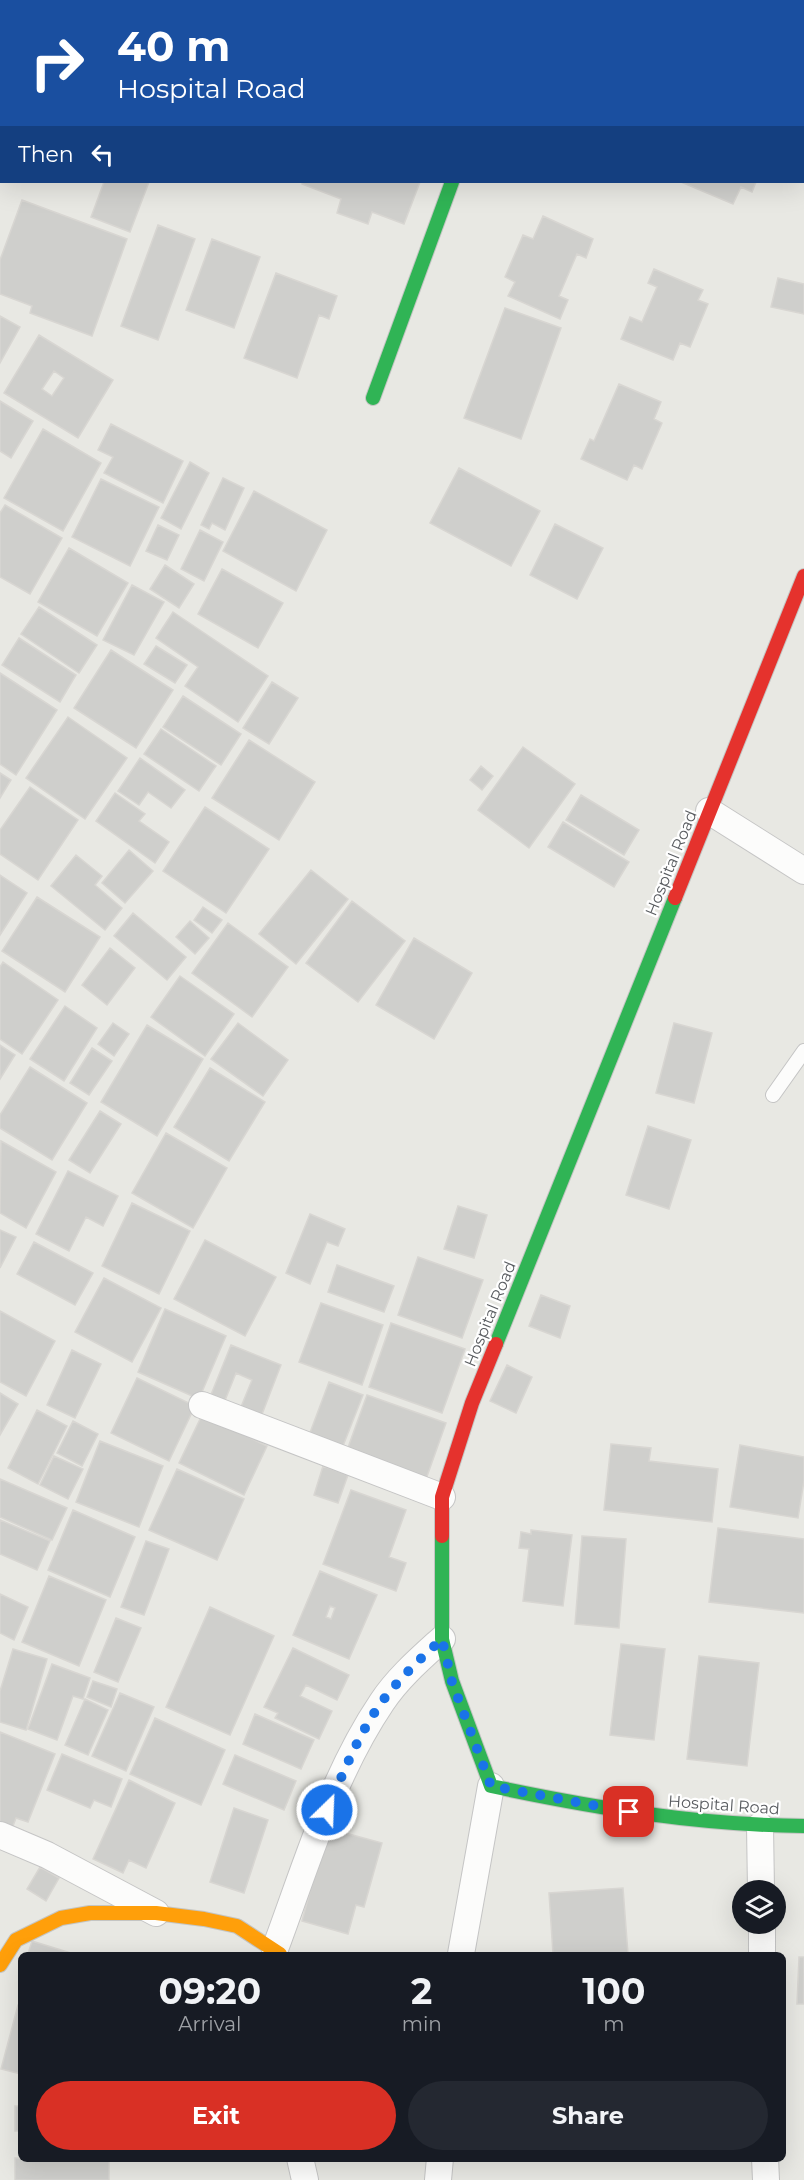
<!DOCTYPE html>
<style>
body{margin:0;font-family:Montserrat,sans-serif;background:#242831;color:#f1f3f6;height:100vh;display:flex;flex-direction:column;font-size:22px;white-space:nowrap}
*{box-sizing:border-box;margin:0}
p{font-size:20px;color:#9ea1a6}
.icon{flex:none;width:33px;height:33px;fill:none;stroke:currentColor;stroke-width:2;stroke-linecap:round;stroke-linejoin:round}
.map{position:relative;flex:1;overflow:hidden}
.panel{position:absolute;left:18px;top:1952px;width:768px;height:210px;display:flex;flex-direction:column;background:#171b24;border-radius:9px;box-shadow:0 6px 24px #0002}
.panel>*{flex:none}
.banner{position:absolute;left:0px;top:0px;width:804px;height:183px;box-shadow:0 6px 24px #0002;background:#1a4fa0;color:#fff;overflow:hidden}
.tools{position:absolute;left:732px;top:1880px;display:grid;gap:12px}
.tools a{display:grid;place-items:center;width:54px;height:54px;border-radius:50%;background:#171b24;box-shadow:0 6px 24px #0002;font-size:30px}
.pin{position:absolute;display:grid;place-items:center;width:51px;height:51px;color:#fff;margin:-26px;border-radius:12px;box-shadow:0 3px 9px #0006}
.me{position:absolute;width:66px;margin:-33px;rotate:24deg;stroke-linejoin:round;filter:drop-shadow(0 0 4px #0008)}
.turn{display:flex;align-items:center;gap:21px;height:126px;padding:0 18px;font-size:27px}
.turn .icon{width:78px;height:78px;stroke-width:2.5}
.turn b{display:block;font-size:42px;line-height:51px}
.then{display:flex;align-items:center;height:57px;padding:0 18px;background:#0003;gap:12px;font-size:22px}
.eta{display:flex;justify-content:space-evenly;align-items:center;height:102px;text-align:center}
.eta b{font-size:36px;font-weight:700;line-height:42px}
.primary-button{display:flex;gap:12px;margin-top:auto;padding:12px 18px}
.primary-button a{flex:1;height:69px;border-radius:36px;background:#d93025;color:#fff;font-size:24px;font-weight:700;line-height:69px;text-align:center}
.primary-button a+a{background:#242831;color:#f1f3f6}
.map>svg:first-child{display:block}
.building{fill:#cfcfcc;stroke:#d8d6d2;stroke-width:1.5;fill-rule:evenodd}
.lines{fill:none;stroke-linecap:round;stroke-linejoin:round}
.lane-casing{stroke:#c5c5c5;stroke-width:16}
.street-casing{stroke:#c5c5c5;stroke-width:28}
.fast-casing{stroke:#c4c5c3;stroke-width:16}
.slow-casing{stroke:#c4c5c3;stroke-width:16}
.jam-casing{stroke:#c4c5c3;stroke-width:16}
.lane{stroke:#fcfcfb;stroke-width:14}
.street{stroke:#fcfcfb;stroke-width:26}
.fast{stroke:#30b455;stroke-width:14}
.slow{stroke:#ff9f0a;stroke-width:14}
.jam{stroke:#e5322d;stroke-width:14}
.route{stroke:#1a73e8;stroke-width:10;stroke-dasharray:0 18}
.labels{text-anchor:middle;dominant-baseline:central;stroke-width:4.5;stroke-linejoin:round;paint-order:stroke}
.street-label{font-size:16px;fill:#595c60;stroke:#fff}
</style>
<div class="map">
<svg width="804" height="2180" viewBox="0 0 804 2180">
<rect width="100%" height="100%" fill="#e8e8e3"/>
<path class="building" d="M 393,0 L 467,0 L 392,2 Z
M 768,0 L 804,0 L 804,35 L 802,2 L 767,2 Z
M 104,182 L 149,182 L 130,232 L 91,217 Z
M 302,182 L 420,182 L 404,224 L 372,212 L 368,224 L 337,213 L 341,199 L 302,184 Z
M 681,182 L 756,182 L 752,192 L 741,187 L 733,204 Z
M 22,200 L 127,239 L 92,336 L 30,313 L 32,306 L 0,294 L 0,260 Z
M 543,216 L 593,239 L 586,258 L 577,254 L 559,296 L 568,300 L 560,319 L 508,296 L 515,282 L 505,277 L 523,235 L 533,239 Z
M 158,225 L 195,239 L 158,340 L 121,326 Z
M 212,239 L 260,257 L 234,328 L 186,310 Z
M 654,269 L 703,290 L 698,300 L 708,304 L 690,347 L 680,343 L 673,360 L 621,339 L 630,317 L 642,322 L 657,287 L 648,283 Z
M 276,273 L 337,296 L 329,319 L 319,315 L 297,378 L 244,358 Z
M 778,278 L 804,284 L 804,314 L 771,307 Z
M 505,308 L 561,328 L 521,439 L 464,418 Z
M 0,316 L 20,327 L 0,363 Z
M 39,335 L 113,380 L 78,438 L 4,393 ZM 54,371 L 64,378 L 52,396 L 42,389 Z
M 619,384 L 661,402 L 654,419 L 662,423 L 642,469 L 634,465 L 627,480 L 581,459 L 590,439 L 594,441 Z
M 0,401 L 33,421 L 11,458 L 0,451 Z
M 111,424 L 183,461 L 163,503 L 104,473 L 113,457 L 98,450 Z
M 43,429 L 101,463 L 63,531 L 4,498 Z
M 190,462 L 209,473 L 181,529 L 161,518 Z
M 459,468 L 540,511 L 511,566 L 430,523 Z
M 223,478 L 244,488 L 225,530 L 212,523 L 209,529 L 201,525 Z
M 101,479 L 159,507 L 130,566 L 72,537 Z
M 254,491 L 327,530 L 296,591 L 223,551 Z
M 5,505 L 62,538 L 30,594 L 0,577 L 0,513 Z
M 555,524 L 603,548 L 577,599 L 530,575 Z
M 158,525 L 179,535 L 167,560 L 146,551 Z
M 200,530 L 223,542 L 204,581 L 181,569 Z
M 69,548 L 128,583 L 97,636 L 38,602 Z
M 165,565 L 194,584 L 179,608 L 150,589 Z
M 222,569 L 283,603 L 258,648 L 198,614 Z
M 132,585 L 164,602 L 134,655 L 103,640 Z
M 39,607 L 97,645 L 79,673 L 21,634 Z
M 173,612 L 268,676 L 238,722 L 185,686 L 198,667 L 156,638 Z
M 19,638 L 76,675 L 60,702 L 2,665 Z
M 156,646 L 187,665 L 175,683 L 144,664 Z
M 111,650 L 173,690 L 136,748 L 74,708 Z
M 0,673 L 57,710 L 16,775 L 0,764 Z
M 272,682 L 298,698 L 269,744 L 243,728 Z
M 183,696 L 241,734 L 221,765 L 163,727 Z
M 68,717 L 127,758 L 85,819 L 26,778 Z
M 161,729 L 216,766 L 199,791 L 144,754 Z
M 249,740 L 315,782 L 279,840 L 212,798 Z
M 523,747 L 575,784 L 529,848 L 478,810 Z
M 140,758 L 185,790 L 171,808 L 148,792 L 139,805 L 118,791 Z
M 481,766 L 493,776 L 482,790 L 470,780 Z
M 0,773 L 11,780 L 0,798 Z
M 30,787 L 78,820 L 38,880 L 0,854 L 0,830 Z
M 115,793 L 145,814 L 139,821 L 169,842 L 155,863 L 96,821 Z
M 581,795 L 639,830 L 624,855 L 566,820 Z
M 205,807 L 269,849 L 226,913 L 163,871 Z
M 563,822 L 629,862 L 614,887 L 548,847 Z
M 129,850 L 153,871 L 125,903 L 102,883 Z
M 76,855 L 102,876 L 95,885 L 122,908 L 105,930 L 51,886 Z
M 311,870 L 348,899 L 296,964 L 259,934 Z
M 0,875 L 27,893 L 0,935 Z
M 37,897 L 100,937 L 65,992 L 2,951 Z
M 352,901 L 405,941 L 358,1002 L 306,963 Z
M 203,907 L 222,920 L 212,933 L 194,920 Z
M 133,913 L 186,957 L 167,980 L 114,936 Z
M 190,921 L 209,938 L 195,954 L 176,937 Z
M 228,923 L 288,967 L 252,1017 L 192,973 Z
M 414,938 L 472,973 L 434,1039 L 376,1005 Z
M 110,948 L 135,968 L 107,1005 L 82,985 Z
M 3,962 L 58,1000 L 22,1054 L 0,1039 L 0,967 Z
M 180,976 L 234,1014 L 205,1056 L 151,1017 Z
M 65,1006 L 97,1028 L 64,1081 L 30,1059 Z
M 113,1023 L 129,1034 L 114,1056 L 98,1044 Z
M 238,1023 L 288,1060 L 263,1096 L 211,1059 Z
M 674,1023 L 712,1033 L 694,1103 L 656,1093 Z
M 147,1025 L 203,1059 L 157,1136 L 101,1102 Z
M 0,1045 L 15,1055 L 0,1079 Z
M 92,1048 L 112,1061 L 89,1095 L 70,1083 Z
M 30,1067 L 87,1103 L 52,1160 L 0,1128 L 0,1115 Z
M 210,1068 L 265,1102 L 229,1161 L 174,1127 Z
M 100,1111 L 121,1124 L 90,1173 L 69,1160 Z
M 648,1126 L 691,1140 L 669,1209 L 626,1195 Z
M 166,1133 L 227,1168 L 193,1228 L 132,1193 Z
M 1,1141 L 56,1172 L 26,1228 L 0,1213 Z
M 68,1171 L 118,1196 L 103,1226 L 86,1217 L 69,1251 L 36,1234 Z
M 132,1203 L 190,1231 L 159,1294 L 102,1266 Z
M 458,1206 L 487,1215 L 474,1258 L 444,1249 Z
M 310,1214 L 345,1229 L 338,1246 L 327,1242 L 310,1284 L 286,1273 Z
M 0,1230 L 16,1237 L 0,1268 Z
M 205,1240 L 276,1277 L 245,1336 L 174,1299 Z
M 34,1242 L 93,1273 L 75,1305 L 17,1274 Z
M 418,1257 L 483,1280 L 462,1338 L 398,1315 Z
M 337,1265 L 394,1286 L 384,1312 L 328,1292 Z
M 104,1278 L 161,1308 L 132,1362 L 75,1332 Z
M 541,1295 L 570,1306 L 560,1338 L 529,1326 Z
M 321,1303 L 383,1325 L 362,1385 L 299,1362 Z
M 165,1309 L 226,1336 L 199,1399 L 138,1372 Z
M 0,1311 L 55,1341 L 26,1396 L 0,1382 Z
M 391,1323 L 465,1349 L 442,1413 L 369,1387 Z
M 231,1345 L 281,1365 L 259,1422 L 238,1414 L 252,1380 L 236,1373 L 222,1408 L 208,1402 Z
M 72,1350 L 101,1364 L 75,1418 L 47,1405 Z
M 507,1365 L 532,1377 L 516,1413 L 490,1401 Z
M 137,1378 L 195,1406 L 169,1461 L 111,1433 Z
M 329,1382 L 363,1395 L 341,1451 L 308,1438 Z
M 0,1393 L 18,1404 L 0,1435 Z
M 367,1395 L 446,1423 L 425,1482 L 346,1453 Z
M 37,1410 L 67,1426 L 38,1484 L 8,1468 Z
M 202,1415 L 267,1446 L 244,1495 L 179,1463 Z
M 73,1421 L 98,1434 L 82,1466 L 57,1453 Z
M 100,1441 L 163,1466 L 139,1527 L 76,1502 Z
M 611,1444 L 651,1448 L 649,1461 L 718,1469 L 712,1522 L 604,1510 Z
M 740,1445 L 804,1457 L 804,1481 L 798,1518 L 730,1507 Z
M 54,1456 L 83,1469 L 68,1499 L 40,1485 Z
M 323,1466 L 348,1475 L 338,1503 L 314,1495 Z
M 177,1469 L 244,1499 L 217,1560 L 149,1530 Z
M 0,1479 L 67,1508 L 52,1540 L 0,1517 Z
M 351,1490 L 406,1510 L 389,1557 L 406,1563 L 396,1591 L 323,1564 Z
M 73,1510 L 135,1537 L 110,1597 L 48,1570 Z
M 0,1520 L 50,1541 L 37,1570 L 0,1554 Z
M 718,1528 L 804,1539 L 804,1613 L 709,1602 Z
M 531,1530 L 572,1535 L 563,1606 L 523,1601 L 529,1549 L 519,1548 L 521,1532 L 531,1534 Z
M 582,1536 L 626,1539 L 619,1628 L 575,1624 Z
M 146,1541 L 169,1549 L 144,1615 L 121,1607 Z
M 320,1571 L 377,1595 L 349,1659 L 293,1635 ZM 330,1606 L 335,1608 L 331,1619 L 326,1617 Z
M 49,1576 L 106,1600 L 79,1666 L 22,1642 Z
M 0,1594 L 28,1607 L 14,1640 L 0,1633 Z
M 210,1607 L 274,1636 L 230,1735 L 166,1707 Z
M 116,1618 L 141,1628 L 118,1682 L 94,1672 Z
M 621,1644 L 665,1649 L 654,1740 L 610,1735 Z
M 293,1648 L 349,1675 L 337,1700 L 306,1685 L 300,1696 L 332,1711 L 319,1739 L 275,1718 L 278,1713 L 264,1707 Z
M 13,1649 L 47,1659 L 26,1730 L 0,1722 L 0,1691 Z
M 699,1656 L 759,1663 L 747,1766 L 687,1759 Z
M 52,1664 L 90,1678 L 83,1699 L 73,1696 L 57,1740 L 28,1729 Z
M 93,1681 L 117,1689 L 111,1707 L 87,1697 Z
M 120,1693 L 154,1707 L 126,1771 L 92,1756 Z
M 85,1699 L 108,1710 L 88,1755 L 65,1745 Z
M 255,1714 L 314,1740 L 301,1769 L 243,1744 Z
M 155,1718 L 225,1750 L 201,1805 L 130,1774 Z
M 0,1732 L 55,1754 L 28,1822 L 16,1818 L 10,1834 L 0,1830 Z
M 62,1754 L 122,1779 L 111,1807 L 94,1800 L 90,1808 L 47,1790 Z
M 235,1755 L 296,1781 L 284,1810 L 223,1784 Z
M 129,1780 L 175,1803 L 146,1868 L 129,1860 L 123,1873 L 93,1859 Z
M 234,1808 L 268,1820 L 244,1893 L 210,1882 Z
M 327,1828 L 382,1843 L 364,1907 L 356,1905 L 348,1934 L 302,1921 Z
M 40,1867 L 59,1878 L 46,1901 L 27,1889 Z
M 623,1888 L 628,1954 L 553,1954 L 549,1893 Z
M 32,1941 L 74,1954 L 28,1954 Z
M 799,1957 L 804,1957 L 804,2004 L 797,2004 Z
M 18,2005 L 21,2005 L 21,2074 L 1,2069 Z
M 15,2106 L 21,2106 L 21,2131 L 15,2131 Z
M 15,2158 L 109,2158 L 109,2180 L 15,2180 Z"/>
<g class="lines">
<defs>
<path id="lane" d="M 773,1095 L 804,1051"/>
<path id="street" d="M 117,0 L 121,2
M 519,2 L 520,0
M 709,811 L 804,871
M 202,1405 L 442,1497
M 760,1826 L 761,1890
M 0,1835 L 47,1855 L 156,1913
M 762,1923 L 762,1954
M 275,1949 C 306,1866 332,1776 382,1702 C 398,1678 420,1659 442,1639
M 461,1954 L 491,1786
M 300,2158 L 305,2180
M 765,2158 L 766,2180
M 438,2180 L 440,2158"/>
<path id="fast" d="M 373,398 L 452,182
M 496,1344 L 675,898
M 442,1536 L 442,1639 L 452,1681 L 491,1786 C 595,1808 698,1825 804,1826"/>
<path id="slow" d="M 0,1965 L 16,1940 L 61,1918 L 90,1913 L 156,1913 L 204,1919 L 237,1926 L 280,1954"/>
<path id="jam" d="M 675,898 L 804,576
M 442,1536 L 442,1497 L 472,1403 L 496,1344"/>
</defs>
<use href="#lane" class="lane-casing"/>
<use href="#street" class="street-casing"/>
<use href="#fast" class="fast-casing"/>
<use href="#slow" class="slow-casing"/>
<use href="#jam" class="jam-casing"/>
<use href="#lane" class="lane"/>
<use href="#street" class="street"/>
<use href="#fast" class="fast"/>
<use href="#slow" class="slow"/>
<use href="#jam" class="jam"/>
</g>
<g class="lines">
<path class="route" d="M 327,1810 C 344,1772 359,1732 384,1699 C 401,1677 421,1658 442,1639 L 452,1682 L 491,1786 L 629,1812"/>
</g>
<g class="labels">
<g class="street-label">
<text transform="translate(671 863) rotate(-68)">Hospital Road</text>
<text transform="translate(490 1314) rotate(-68)">Hospital Road</text>
<text transform="translate(724 1805) rotate(4)">Hospital Road</text>
</g>
</g>
</svg>
<div class="tools">
<a><svg class="icon" aria-label="layers" viewBox="0 0 24 24"><path d="M12 4l9 5-9 5-9-5zM3 14l9 5 9-5"/></svg></a>
</div>
<div class="pin" style="left:629px;top:1812px;background:#d93025"><svg class="icon" aria-label="arrive" viewBox="0 0 24 24"><path d="M6 21V4h12l-3 4 3 4H6"/></svg></div>
<svg class="me" style="left:327px;top:1810px" viewBox="-20 -20 40 40"><circle r="17" fill="#1a73e8" stroke="#fff" stroke-width="3"/><path d="M0-11L8 9 0 5-8 9z" fill="#fff"/></svg>
<div class="banner">
<div class="turn"><svg class="icon" aria-label="right" viewBox="0 0 24 24"><path d="M7 20v-9h11M14 6l5 5-5 5"/></svg><div><b>40 m</b>Hospital Road</div></div>
<div class="then">Then<svg class="icon" aria-label="left" viewBox="0 0 24 24"><path d="M17 20v-9H6M10 6l-5 5 5 5"/></svg></div>
</div>
<section class="panel">
<div class="eta">
<div><b>09:20</b><p>Arrival</p></div>
<div><b>2</b><p>min</p></div>
<div><b>100</b><p>m</p></div>
</div>
<div class="primary-button"><a>Exit</a><a>Share</a></div>
</section>
</div>
